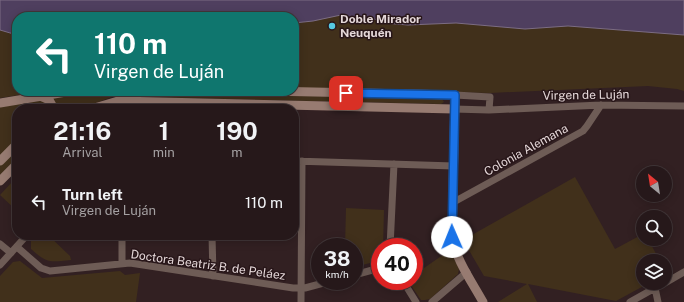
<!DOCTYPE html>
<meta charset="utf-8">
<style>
body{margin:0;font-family:"Public Sans",sans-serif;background:#2e2123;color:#f1f3f6;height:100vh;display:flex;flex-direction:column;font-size:15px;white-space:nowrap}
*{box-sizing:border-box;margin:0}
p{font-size:13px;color:#a4a0a2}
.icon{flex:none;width:22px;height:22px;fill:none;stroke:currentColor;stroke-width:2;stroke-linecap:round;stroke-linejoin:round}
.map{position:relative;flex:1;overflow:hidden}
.panel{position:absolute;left:12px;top:104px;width:287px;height:136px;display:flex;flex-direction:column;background:#26181a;border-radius:16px;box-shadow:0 2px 10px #0003,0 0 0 1px #423739}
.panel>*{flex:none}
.hud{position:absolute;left:12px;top:12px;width:287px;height:84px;border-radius:16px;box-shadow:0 2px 10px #0003,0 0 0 1px #423739;background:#0f766e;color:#fff;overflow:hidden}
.needle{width:26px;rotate:330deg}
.fabs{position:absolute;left:636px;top:166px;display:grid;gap:8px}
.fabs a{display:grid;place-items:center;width:36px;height:36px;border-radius:50%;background:#26181a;box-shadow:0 2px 10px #0003,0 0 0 1px #423739;font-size:20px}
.speed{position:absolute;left:311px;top:238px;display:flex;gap:8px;font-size:20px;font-weight:700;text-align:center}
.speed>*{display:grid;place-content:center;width:52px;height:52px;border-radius:50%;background:#26181a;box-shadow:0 2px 10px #0003,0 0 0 1px #423739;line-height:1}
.speed small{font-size:10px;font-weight:400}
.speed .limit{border:6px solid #d22;background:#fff;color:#111}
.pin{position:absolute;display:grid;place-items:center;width:34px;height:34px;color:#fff;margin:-17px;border-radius:8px;box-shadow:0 2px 6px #0006}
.me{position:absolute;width:44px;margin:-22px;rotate:359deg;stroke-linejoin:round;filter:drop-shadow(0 0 3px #0008)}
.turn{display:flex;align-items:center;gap:14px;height:84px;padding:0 16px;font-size:18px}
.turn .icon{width:52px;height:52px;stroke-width:2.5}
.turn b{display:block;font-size:28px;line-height:34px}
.eta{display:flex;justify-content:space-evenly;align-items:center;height:68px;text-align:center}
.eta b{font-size:24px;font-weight:700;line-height:28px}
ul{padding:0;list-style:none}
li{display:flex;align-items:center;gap:12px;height:60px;padding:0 16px}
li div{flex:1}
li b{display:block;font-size:15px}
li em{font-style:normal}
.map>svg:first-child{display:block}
.green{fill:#41301b}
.water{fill:#4f3f5f;stroke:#7c6d83}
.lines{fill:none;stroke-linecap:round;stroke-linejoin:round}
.street{stroke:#6e5c56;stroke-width:7}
.secondary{stroke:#977b71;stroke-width:9}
.route-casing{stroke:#114b97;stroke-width:10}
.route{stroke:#1a73e8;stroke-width:7}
.poi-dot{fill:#56c9e1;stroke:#281619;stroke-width:1.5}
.labels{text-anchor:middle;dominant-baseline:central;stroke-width:3;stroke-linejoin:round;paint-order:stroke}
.poi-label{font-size:12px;font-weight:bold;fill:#e4d7d8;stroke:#281619;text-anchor:start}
.street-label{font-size:12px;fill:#e4d7d8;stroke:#281619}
</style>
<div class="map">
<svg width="684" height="302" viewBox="0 0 684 302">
<rect width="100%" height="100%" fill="#322022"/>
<path class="green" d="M 335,15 L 341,15 L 360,20 L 372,18 L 384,23 L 408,25 L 456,23 L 525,29 L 568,26 L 684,35 L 684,91 L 677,89 L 648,86 L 490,93 L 294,88 L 294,23 L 313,21 Z
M 0,30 L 17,35 L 17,91 L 44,91 L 0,98 Z
M 143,92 L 440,99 L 442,99 L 444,102 L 441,104 L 138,97 L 137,94 L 139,93 Z
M 110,93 L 114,95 L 112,97 L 79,109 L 57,109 L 53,100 L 55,97 L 85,94 Z
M 44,100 L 51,109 L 17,109 L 17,140 L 0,157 L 0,107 Z
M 17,148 L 17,158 L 0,175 L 0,164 Z
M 575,177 L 615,249 L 643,234 L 643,239 L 648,239 L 660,261 L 643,261 L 643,283 L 649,283 L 616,301 L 528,284 L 537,302 L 498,302 L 527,284 L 484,276 L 463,240 Z
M 13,181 L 17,185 L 17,211 L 0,195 Z
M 346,208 L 384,210 L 383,247 L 380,247 L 380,258 L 378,261 L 354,267 L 354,247 L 345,247 Z
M 36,235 L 48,235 L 70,256 L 71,260 C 49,262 48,264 31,249 L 31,241 Z
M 450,250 L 459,269 L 458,274 L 430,299 L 425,300 L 421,300 L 408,281 L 414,281 L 414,275 Z
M 20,261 L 42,278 L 120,271 L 125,275 L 140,273 L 136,302 L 0,302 L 0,276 L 13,262 Z"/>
<path class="water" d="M 0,0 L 684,0 L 684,35 L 568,26 L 525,29 L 456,23 L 408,25 L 384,23 L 372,18 L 355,20 L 341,15 L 313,21 L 294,23 L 294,17 L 17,17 L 17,35 L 0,30 Z"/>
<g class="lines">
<path class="street" d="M 126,91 L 127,109
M 455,95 L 490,97 L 489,110
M 454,109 L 489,110 L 601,105 L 684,106
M 294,161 L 454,166
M 452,203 L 583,131 L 587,126 L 601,105
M 212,235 L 213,276
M 0,244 L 11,253
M 17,247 L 41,268 L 50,271 L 130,263 L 293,288 L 305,288 L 331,281
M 390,247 L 394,164
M 122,263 L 122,235
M 0,265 L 27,235
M 354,275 L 380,268
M 403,281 L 416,302
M 665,283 L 684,272
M 655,288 L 658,302
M 301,302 L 302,161
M 432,302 L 467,272
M 630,302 L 664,283"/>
<path class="secondary" d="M 267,91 L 455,95 L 452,237 C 456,260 472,282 483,302
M 40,96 L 49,100 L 54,109
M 0,103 L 72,91
M 91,109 L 118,101 L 454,109
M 0,161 L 17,144
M 0,181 L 17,164"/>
</g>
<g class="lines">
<defs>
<path id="route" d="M 346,93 L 455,95 L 452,237"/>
</defs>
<use href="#route" class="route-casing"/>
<use href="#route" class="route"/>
</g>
<circle class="poi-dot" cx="332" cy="26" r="4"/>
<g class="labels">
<g class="poi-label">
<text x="340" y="19">Doble Mirador<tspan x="340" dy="14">Neuquén</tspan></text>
</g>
<g class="street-label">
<text transform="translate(586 95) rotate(-1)">Virgen de Luján</text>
<text transform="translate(526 150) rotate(-29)">Colonia Alemana</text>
<text transform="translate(208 265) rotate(8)">Doctora Beatriz B. de Peláez</text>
</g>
</g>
</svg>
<div class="fabs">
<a><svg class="needle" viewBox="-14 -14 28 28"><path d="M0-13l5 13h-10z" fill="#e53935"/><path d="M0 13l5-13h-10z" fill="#a4a0a2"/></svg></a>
<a><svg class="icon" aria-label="search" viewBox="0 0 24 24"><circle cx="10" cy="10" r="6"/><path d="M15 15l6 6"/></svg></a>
<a><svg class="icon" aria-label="layers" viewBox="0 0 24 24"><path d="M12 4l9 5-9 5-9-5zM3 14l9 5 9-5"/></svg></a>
</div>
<div class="speed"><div>38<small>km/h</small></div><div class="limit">40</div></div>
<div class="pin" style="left:346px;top:93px;background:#d93025"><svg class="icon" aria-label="arrive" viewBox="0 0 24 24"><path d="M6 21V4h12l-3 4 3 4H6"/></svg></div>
<svg class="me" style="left:452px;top:237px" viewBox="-20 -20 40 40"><circle r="19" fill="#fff"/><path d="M0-13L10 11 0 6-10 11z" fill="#1a73e8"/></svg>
<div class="hud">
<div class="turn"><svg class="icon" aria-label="left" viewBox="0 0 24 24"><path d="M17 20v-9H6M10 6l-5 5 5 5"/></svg><div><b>110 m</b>Virgen de Luján</div></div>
</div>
<section class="panel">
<div class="eta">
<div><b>21:16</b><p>Arrival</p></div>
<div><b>1</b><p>min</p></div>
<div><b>190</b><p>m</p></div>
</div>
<ul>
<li><svg class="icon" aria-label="left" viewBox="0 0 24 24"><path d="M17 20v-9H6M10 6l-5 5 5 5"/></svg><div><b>Turn left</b><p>Virgen de Luján</p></div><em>110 m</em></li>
</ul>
</section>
</div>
